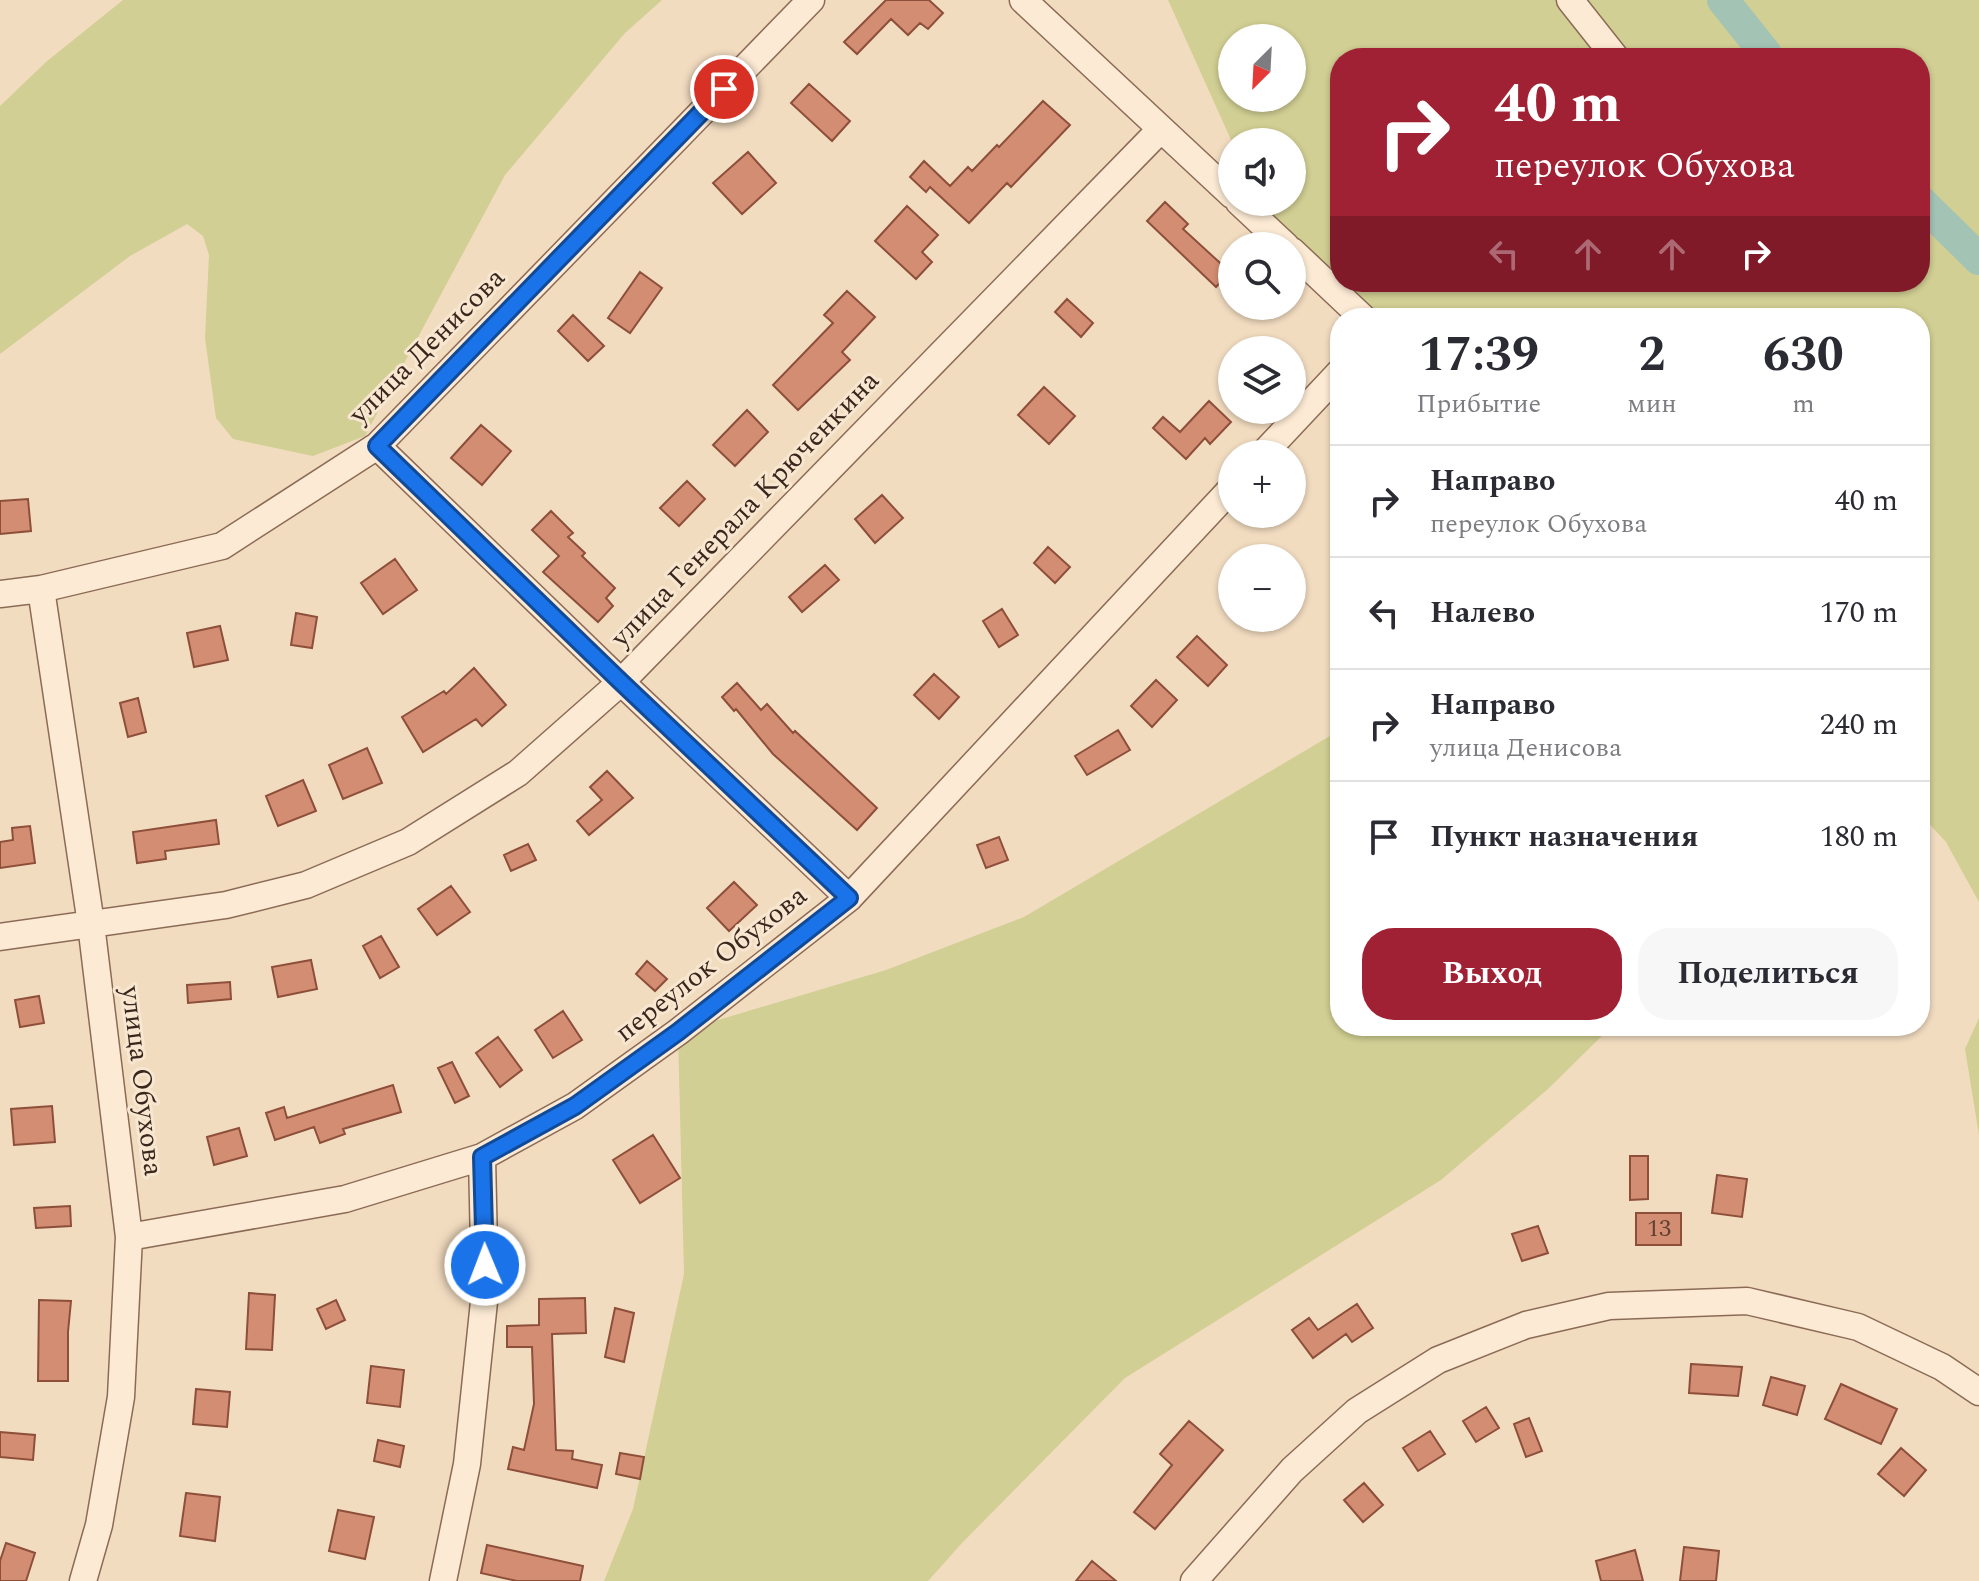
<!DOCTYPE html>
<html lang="ru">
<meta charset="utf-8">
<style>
body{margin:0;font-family:Spectral,serif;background:#f7f7f7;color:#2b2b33;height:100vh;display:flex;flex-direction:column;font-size:30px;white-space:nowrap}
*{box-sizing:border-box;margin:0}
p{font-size:26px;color:#7c7c81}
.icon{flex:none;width:44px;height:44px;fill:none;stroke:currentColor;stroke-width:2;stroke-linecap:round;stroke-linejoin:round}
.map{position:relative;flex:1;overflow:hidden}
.drawer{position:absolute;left:1330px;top:308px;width:600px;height:728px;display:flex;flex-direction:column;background:#fff;border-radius:32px;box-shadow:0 2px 6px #0004}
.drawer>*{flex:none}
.hud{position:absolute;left:1330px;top:48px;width:600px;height:244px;border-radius:32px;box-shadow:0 2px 6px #0004;background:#a02133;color:#fff;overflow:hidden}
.needle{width:52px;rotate:204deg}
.buttons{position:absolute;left:1218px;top:24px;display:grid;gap:16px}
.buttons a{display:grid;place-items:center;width:88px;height:88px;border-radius:50%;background:#fff;box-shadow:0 2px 6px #0004;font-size:40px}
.pin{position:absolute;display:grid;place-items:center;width:68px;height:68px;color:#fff;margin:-34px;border:4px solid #fff;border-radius:50%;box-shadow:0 2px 8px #0007}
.me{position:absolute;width:88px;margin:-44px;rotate:359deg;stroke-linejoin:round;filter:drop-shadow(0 0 6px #0008)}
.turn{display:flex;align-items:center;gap:28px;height:168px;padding:0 32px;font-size:36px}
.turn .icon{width:104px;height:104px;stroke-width:2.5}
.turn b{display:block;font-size:56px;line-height:68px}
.lanes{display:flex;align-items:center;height:76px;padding:0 32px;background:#0003;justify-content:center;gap:40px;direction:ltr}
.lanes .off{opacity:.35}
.eta{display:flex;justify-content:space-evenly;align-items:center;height:136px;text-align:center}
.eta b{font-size:48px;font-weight:700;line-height:56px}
.primary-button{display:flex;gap:16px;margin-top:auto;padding:16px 32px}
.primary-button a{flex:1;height:92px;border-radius:32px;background:#a02133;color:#fff;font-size:32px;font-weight:700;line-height:92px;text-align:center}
.primary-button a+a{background:#f7f7f7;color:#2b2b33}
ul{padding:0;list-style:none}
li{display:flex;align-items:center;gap:24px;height:112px;padding:0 32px;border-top:2px solid #e1e1e2}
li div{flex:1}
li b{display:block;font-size:30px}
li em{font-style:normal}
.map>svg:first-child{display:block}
.green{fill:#d1cf93;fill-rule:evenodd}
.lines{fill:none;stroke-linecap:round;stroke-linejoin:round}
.river{stroke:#a3c3b5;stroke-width:32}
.building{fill:#d38d72;stroke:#8d4f3a;stroke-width:2}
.minor-casing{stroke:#8c6b56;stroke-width:29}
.minor{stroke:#fcead4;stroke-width:26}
.route-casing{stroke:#114b97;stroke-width:20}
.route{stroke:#1a73e8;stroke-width:14}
.labels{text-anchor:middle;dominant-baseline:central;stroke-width:6;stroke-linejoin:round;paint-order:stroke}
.number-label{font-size:24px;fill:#604032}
.street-label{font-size:28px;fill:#3a261c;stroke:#f8e7d0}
</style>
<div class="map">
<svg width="1979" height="1581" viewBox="0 0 1979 1581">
<rect width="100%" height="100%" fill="#f2dcc0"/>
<path class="green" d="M 123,0 L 662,0 L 625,33 L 505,175 L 365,436 L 313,456 L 233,439 L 216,418 L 205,338 L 209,255 L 203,236 L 187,224 L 130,256 L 0,354 L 0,106 L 46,62 Z
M 1168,0 L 1979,0 L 1979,902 L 1946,842 L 1920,814 L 1920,318 L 1366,318 L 1283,231 L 1266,202 L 1292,202 L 1292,142 L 1232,142 ZM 1232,38 L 1292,38 L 1292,98 L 1232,98 ZM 1340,58 L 1920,58 L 1920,282 L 1340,282 Z
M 1340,730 L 1340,1026 L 1612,1026 L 1548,1089 L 1441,1180 L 1125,1378 L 962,1543 L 928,1581 L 604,1581 L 633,1509 L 684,1274 L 678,1032 L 886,970 L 1024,917 Z
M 1979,1018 L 1979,1135 L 1965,1049 Z"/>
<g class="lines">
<path class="river" d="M 1723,0 L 1766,54
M 1920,201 L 1979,259"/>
</g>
<path class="building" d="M 886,0 L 929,0 L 943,13 L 928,29 L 920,23 L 908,35 L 891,19 L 857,54 L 844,42 Z
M 809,84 L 850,121 L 832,141 L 791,103 Z
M 1043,101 L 1070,125 L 1011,187 L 1007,183 L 969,223 L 930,187 L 926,192 L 910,177 L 924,161 L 950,186 L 968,167 L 972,171 L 997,145 L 999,147 Z
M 748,152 L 776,183 L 742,214 L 713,183 Z
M 1165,202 L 1188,224 L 1183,229 L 1230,272 L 1216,287 L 1147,221 Z
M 907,206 L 938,235 L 922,252 L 932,262 L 916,279 L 875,241 Z
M 640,272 L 662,288 L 630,333 L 608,318 Z
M 847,291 L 875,317 L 842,352 L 850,360 L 798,410 L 773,385 L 833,323 L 824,315 Z
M 1067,299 L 1093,323 L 1081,337 L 1055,312 Z
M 573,315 L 604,346 L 588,361 L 558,331 Z
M 1044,387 L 1075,416 L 1049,444 L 1018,415 Z
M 1209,401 L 1231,422 L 1210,444 L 1205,438 L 1186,459 L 1153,428 L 1163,417 L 1180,432 Z
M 747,410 L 768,432 L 735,466 L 713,445 Z
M 481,425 L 511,451 L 482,485 L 451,458 Z
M 687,481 L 705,499 L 679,526 L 660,508 Z
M 882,495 L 903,518 L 875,543 L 855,519 Z
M 28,499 L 31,531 L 0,534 L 0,501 Z
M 551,511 L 573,533 L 568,537 L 585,553 L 582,556 L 615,588 L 606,598 L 613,606 L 598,622 L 543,572 L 559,556 L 532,530 Z
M 1048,547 L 1070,567 L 1055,583 L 1034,563 Z
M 395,559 L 417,590 L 383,614 L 361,583 Z
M 825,565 L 839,580 L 802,612 L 789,597 Z
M 1002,609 L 1018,635 L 999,647 L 983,621 Z
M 296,613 L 317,617 L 312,648 L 291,645 Z
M 220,626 L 228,660 L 194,667 L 187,633 Z
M 1197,636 L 1227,665 L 1208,686 L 1177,657 Z
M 474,668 L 506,705 L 482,726 L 476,719 L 423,752 L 402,717 L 444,691 L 446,694 Z
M 934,674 L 959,697 L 939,719 L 914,695 Z
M 1156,680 L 1177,700 L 1152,727 L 1131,706 Z
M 737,683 L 761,710 L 767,704 L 793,733 L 795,731 L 877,808 L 857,830 L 773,754 L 736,709 L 734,711 L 722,697 Z
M 138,698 L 146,732 L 128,737 L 120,703 Z
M 1118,730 L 1130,750 L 1087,775 L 1075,756 Z
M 367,748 L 382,783 L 343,799 L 329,765 Z
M 607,771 L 633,798 L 589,835 L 577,821 L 602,800 L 590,787 Z
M 303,780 L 316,811 L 278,826 L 266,796 Z
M 216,820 L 219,844 L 165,851 L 166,859 L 137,863 L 133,832 Z
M 30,826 L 35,863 L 0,868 L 0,842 L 13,840 L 12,828 Z
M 999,837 L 1008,860 L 986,868 L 977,845 Z
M 528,844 L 536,860 L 511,871 L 504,855 Z
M 734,882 L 757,905 L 729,931 L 707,908 Z
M 451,886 L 470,912 L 437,935 L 418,909 Z
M 381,936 L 399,967 L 380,978 L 363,946 Z
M 311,960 L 317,989 L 278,997 L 272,967 Z
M 647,961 L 667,979 L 655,991 L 636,974 Z
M 230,982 L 231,999 L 188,1003 L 187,985 Z
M 39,996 L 44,1023 L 20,1027 L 15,1000 Z
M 563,1011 L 582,1040 L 553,1058 L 535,1030 Z
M 498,1037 L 522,1070 L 500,1087 L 476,1053 Z
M 452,1062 L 469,1096 L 455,1103 L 438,1068 Z
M 393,1085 L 401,1112 L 343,1129 L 345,1134 L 320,1143 L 314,1127 L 275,1140 L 266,1113 L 284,1107 L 287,1118 Z
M 52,1106 L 55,1142 L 14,1145 L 11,1109 Z
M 239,1128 L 247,1156 L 214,1165 L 207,1137 Z
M 653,1135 L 680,1178 L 640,1203 L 613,1160 Z
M 1630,1156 L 1648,1156 L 1648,1199 L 1630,1200 Z
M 1717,1175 L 1747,1179 L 1742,1217 L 1712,1213 Z
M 70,1206 L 71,1226 L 36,1228 L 34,1208 Z
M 1636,1213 L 1681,1213 L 1681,1245 L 1636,1245 Z
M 1538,1226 L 1548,1253 L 1522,1261 L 1512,1234 Z
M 249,1293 L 275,1295 L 272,1350 L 246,1349 Z
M 585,1298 L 586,1333 L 552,1334 L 556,1450 L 573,1451 L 572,1459 L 602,1465 L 597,1488 L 508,1469 L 513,1447 L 524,1450 L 534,1404 L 532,1347 L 507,1347 L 507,1326 L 539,1325 L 539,1299 Z
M 39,1300 L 71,1301 L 68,1332 L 68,1381 L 38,1381 Z
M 336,1300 L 345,1320 L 326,1329 L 317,1309 Z
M 1357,1304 L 1373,1328 L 1352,1342 L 1346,1334 L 1313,1358 L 1292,1330 L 1309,1318 L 1318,1330 Z
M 615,1308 L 634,1313 L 624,1362 L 605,1357 Z
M 1691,1364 L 1742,1367 L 1738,1396 L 1689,1393 Z
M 371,1366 L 404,1370 L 400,1407 L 367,1403 Z
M 1771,1377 L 1805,1386 L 1797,1415 L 1763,1405 Z
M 1841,1384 L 1897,1409 L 1881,1444 L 1825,1419 Z
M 196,1389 L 230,1392 L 227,1427 L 193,1424 Z
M 1486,1407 L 1499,1428 L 1476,1442 L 1463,1421 Z
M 1529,1418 L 1542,1451 L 1526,1457 L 1514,1424 Z
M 1189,1421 L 1223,1450 L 1155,1529 L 1134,1512 L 1172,1465 L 1160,1454 Z
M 1430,1431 L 1445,1454 L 1418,1471 L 1403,1448 Z
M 0,1432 L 35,1435 L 33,1460 L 0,1457 Z
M 378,1440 L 404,1446 L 400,1467 L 374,1461 Z
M 1901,1448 L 1926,1470 L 1904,1496 L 1878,1474 Z
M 620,1453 L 644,1457 L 640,1479 L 616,1474 Z
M 1364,1483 L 1383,1505 L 1363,1522 L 1344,1500 Z
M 186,1493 L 220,1497 L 215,1541 L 180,1536 Z
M 338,1510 L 374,1517 L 365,1559 L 329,1551 Z
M 6,1543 L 35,1553 L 26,1581 L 0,1581 L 0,1561 Z
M 487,1545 L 583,1566 L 580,1581 L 517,1581 L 481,1573 Z
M 1684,1547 L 1719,1551 L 1716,1581 L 1680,1581 Z
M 1635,1550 L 1643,1581 L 1601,1581 L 1596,1561 Z
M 1092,1561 L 1116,1581 L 1076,1581 Z"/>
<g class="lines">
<defs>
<path id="minor" d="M 1023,0 L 1232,195
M 1570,0 L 1616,58
M 1239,202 L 1286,246
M 1292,251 L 1363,318
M 377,446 L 621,682 L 849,898
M 1263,454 L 1340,372
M 41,589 L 91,924 L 129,1237 L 121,1397 L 99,1525 L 83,1581
M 0,594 L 41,589 L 222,546 L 377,446 L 811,0
M 0,937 L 226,905 L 306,885 L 408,842 L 518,773 L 621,682 L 1161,129
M 129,1237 L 345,1199 L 482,1157 L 575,1106 L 678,1032 L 849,898 L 1232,488
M 443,1581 L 467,1464 L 485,1292 L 482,1157
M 1194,1581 L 1292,1470 L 1357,1411 L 1438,1360 L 1526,1325 L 1609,1306 L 1747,1301 L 1858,1327 L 1942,1367 L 1979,1392"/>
</defs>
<use href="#minor" class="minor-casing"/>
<use href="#minor" class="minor"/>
</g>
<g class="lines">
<defs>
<path id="route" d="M 485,1265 L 482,1157 L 575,1106 L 678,1032 L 849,898 L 621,682 L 377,446 L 724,89"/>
</defs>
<use href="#route" class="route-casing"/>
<use href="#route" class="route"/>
</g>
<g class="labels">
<g class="number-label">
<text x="1659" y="1229">13</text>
</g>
<g class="street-label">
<text transform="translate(427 346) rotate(-45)">улица Денисова</text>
<text transform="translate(745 509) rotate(-46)">улица Генерала Крюченкина</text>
<text transform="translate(711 964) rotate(-38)">переулок Обухова</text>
<text transform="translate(142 1081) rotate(83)">улица Обухова</text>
</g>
</g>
</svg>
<div class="buttons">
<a><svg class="needle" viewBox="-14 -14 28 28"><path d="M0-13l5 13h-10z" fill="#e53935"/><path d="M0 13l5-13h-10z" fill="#7c7c81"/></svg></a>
<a><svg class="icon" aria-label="sound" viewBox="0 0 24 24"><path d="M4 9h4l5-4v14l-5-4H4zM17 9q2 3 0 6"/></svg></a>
<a><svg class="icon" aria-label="search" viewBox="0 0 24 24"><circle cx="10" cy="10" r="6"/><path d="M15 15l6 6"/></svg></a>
<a><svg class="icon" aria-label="layers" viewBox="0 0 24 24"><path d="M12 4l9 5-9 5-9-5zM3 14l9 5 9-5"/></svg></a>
<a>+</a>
<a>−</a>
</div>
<div class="pin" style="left:724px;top:89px;background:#d93025"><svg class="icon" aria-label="arrive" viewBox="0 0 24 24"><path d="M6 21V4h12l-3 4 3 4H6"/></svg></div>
<svg class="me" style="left:485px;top:1265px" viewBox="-20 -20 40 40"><circle r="17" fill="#1a73e8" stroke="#fff" stroke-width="3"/><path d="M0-11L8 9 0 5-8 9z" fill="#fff"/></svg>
<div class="hud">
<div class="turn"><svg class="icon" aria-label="right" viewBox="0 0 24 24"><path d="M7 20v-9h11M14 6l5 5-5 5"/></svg><div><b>40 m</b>переулок Обухова</div></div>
<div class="lanes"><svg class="icon off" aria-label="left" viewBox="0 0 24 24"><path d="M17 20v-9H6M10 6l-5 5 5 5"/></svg><svg class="icon off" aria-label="ahead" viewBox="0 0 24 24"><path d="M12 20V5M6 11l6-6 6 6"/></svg><svg class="icon off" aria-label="ahead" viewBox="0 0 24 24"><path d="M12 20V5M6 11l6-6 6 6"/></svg><svg class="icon" aria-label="right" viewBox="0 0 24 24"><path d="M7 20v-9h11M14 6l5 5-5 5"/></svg></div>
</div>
<section class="drawer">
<div class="eta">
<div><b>17:39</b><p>Прибытие</p></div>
<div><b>2</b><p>мин</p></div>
<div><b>630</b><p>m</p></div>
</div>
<ul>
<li><svg class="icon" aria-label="right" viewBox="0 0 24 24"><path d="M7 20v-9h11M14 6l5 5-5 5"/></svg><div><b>Направо</b><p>переулок Обухова</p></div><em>40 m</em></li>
<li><svg class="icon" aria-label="left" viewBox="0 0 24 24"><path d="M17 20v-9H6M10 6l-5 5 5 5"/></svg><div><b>Налево</b></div><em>170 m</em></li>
<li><svg class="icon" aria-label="right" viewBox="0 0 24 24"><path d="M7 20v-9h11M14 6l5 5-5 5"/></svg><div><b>Направо</b><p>улица Денисова</p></div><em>240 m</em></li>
<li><svg class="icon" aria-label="arrive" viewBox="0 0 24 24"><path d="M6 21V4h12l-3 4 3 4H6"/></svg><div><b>Пункт назначения</b></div><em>180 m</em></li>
</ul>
<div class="primary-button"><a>Выход</a><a>Поделиться</a></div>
</section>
</div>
